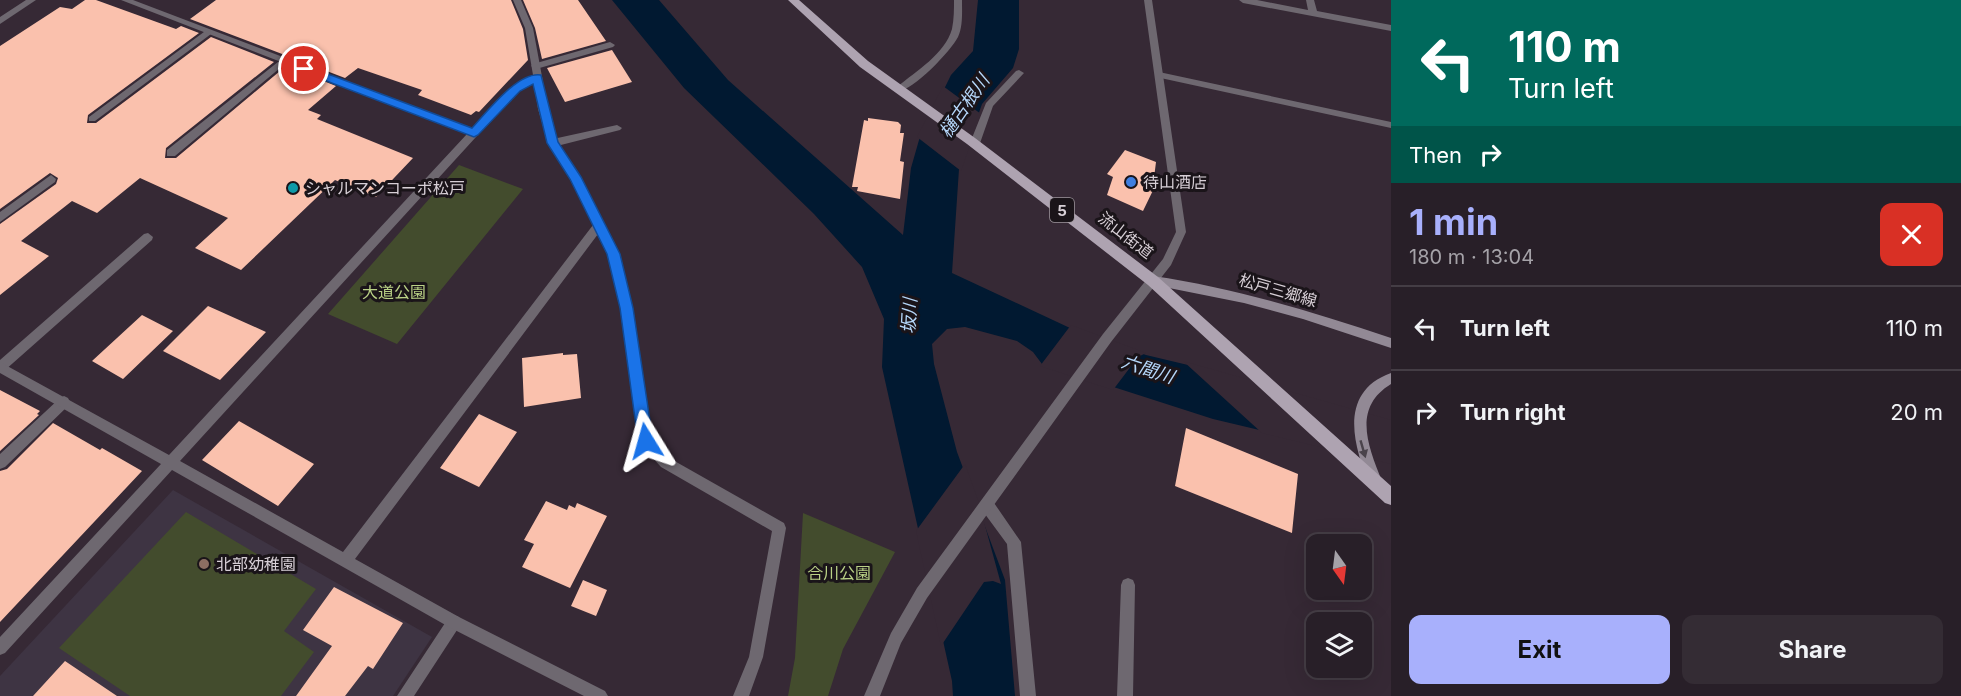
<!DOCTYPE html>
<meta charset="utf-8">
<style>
body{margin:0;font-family:Inter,"Noto Sans JP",sans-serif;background:#342c34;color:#f1f3f6;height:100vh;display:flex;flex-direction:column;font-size:22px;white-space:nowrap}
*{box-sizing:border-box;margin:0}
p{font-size:20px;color:#a5a2a8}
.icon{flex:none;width:33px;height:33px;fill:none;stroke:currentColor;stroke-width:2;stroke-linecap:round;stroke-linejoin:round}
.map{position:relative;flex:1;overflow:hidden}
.drawer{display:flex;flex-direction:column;background:#281f28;width:570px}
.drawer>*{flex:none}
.banner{background:#00695c;color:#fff;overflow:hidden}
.needle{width:39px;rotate:166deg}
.fabs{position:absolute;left:1306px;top:534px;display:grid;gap:12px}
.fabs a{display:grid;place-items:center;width:66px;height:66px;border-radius:12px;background:#281f28;box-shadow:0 6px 24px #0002,0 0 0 2px #443d45;font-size:30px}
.pin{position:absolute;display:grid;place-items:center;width:51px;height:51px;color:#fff;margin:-26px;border:3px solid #fff;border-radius:50%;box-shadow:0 2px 6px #0007}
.me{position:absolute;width:66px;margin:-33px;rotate:352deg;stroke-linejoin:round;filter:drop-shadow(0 0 4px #0008)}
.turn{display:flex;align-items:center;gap:21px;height:126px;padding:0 18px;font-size:27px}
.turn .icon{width:78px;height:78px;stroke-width:2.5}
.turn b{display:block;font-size:42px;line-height:51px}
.then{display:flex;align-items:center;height:57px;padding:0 18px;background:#0003;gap:12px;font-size:22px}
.round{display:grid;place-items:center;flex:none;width:63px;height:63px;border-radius:12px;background:#342c34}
.overview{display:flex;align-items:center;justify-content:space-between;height:102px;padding:0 18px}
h1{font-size:36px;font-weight:700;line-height:45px;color:#a8b0fc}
.action{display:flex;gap:12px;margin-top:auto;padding:12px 18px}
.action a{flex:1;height:69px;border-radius:12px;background:#a8b0fc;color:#111;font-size:24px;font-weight:700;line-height:69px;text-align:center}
.action a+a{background:#342c34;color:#f1f3f6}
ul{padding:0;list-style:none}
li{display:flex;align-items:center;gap:18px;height:84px;padding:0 18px;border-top:2px solid #443d45}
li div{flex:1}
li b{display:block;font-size:22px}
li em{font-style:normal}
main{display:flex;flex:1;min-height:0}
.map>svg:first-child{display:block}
.education{fill:#3e3443}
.green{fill:#434c2d}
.water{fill:#011931}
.pier{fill:#362935}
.building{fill:#fac1ad}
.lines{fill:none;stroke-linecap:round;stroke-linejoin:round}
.service{fill:#6e6870;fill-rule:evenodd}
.minor{fill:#6e6870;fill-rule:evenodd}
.tertiary{fill:#6e6870;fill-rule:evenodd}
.secondary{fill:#928995;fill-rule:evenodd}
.primary{fill:#aea3b1;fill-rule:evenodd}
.oneway{fill:#4a434b}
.route{fill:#1a73e8;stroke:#114b97;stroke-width:1.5}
.shop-dot{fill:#3f7fe0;stroke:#1a1419;stroke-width:2}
.culture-dot{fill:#0f9aa8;stroke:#1a1419;stroke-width:2}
.education-dot{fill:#8d6e63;stroke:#1a1419;stroke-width:2}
.labels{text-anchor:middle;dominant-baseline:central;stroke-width:6;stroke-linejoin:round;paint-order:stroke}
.shield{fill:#1a1419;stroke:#9e979d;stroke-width:1.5}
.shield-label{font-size:15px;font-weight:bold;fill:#d7cfd6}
.poi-label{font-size:16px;fill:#d7cfd6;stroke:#1a1419;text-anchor:start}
.street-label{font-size:16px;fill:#d7cfd6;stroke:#1a1419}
.park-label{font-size:16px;fill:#bad186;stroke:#1a1419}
.water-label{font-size:18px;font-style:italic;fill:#b5d7fa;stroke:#1a1419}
</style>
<main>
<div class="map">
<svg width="1391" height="696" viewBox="0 0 1391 696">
<rect width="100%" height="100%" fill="#362935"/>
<path class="education" d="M 173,490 L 432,637 L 393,696 L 0,696 L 0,676 Z"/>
<path class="green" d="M 459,165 L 523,189 L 397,344 L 328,314 Z
M 186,512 L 316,589 L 284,631 L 314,652 L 281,696 L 130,696 L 59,648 Z
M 803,513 L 895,552 L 843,649 L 828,696 L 788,696 L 795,658 Z"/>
<path class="water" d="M 612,0 L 659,0 L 728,80 L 903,235 L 911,168 L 919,140 L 951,75 L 973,51 L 978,0 L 1019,0 L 1019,49 L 1013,68 L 982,104 L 959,169 L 952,273 L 1070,328 L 1146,355 L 1188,365 L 1391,461 L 1213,419 L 1042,364 L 1033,352 L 1017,341 L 965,327 L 947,329 L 932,344 L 934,364 L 957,452 L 1005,580 L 1015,696 L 953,696 L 952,681 L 882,367 L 884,319 L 862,267 L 814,214 L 684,88 Z"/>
<path class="pier" d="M 943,86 L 981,114 L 961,171 L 917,137 Z
M 1071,325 L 1146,353 L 1138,357 L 1113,390 L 1040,366 Z
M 1183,361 L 1391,420 L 1391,464 L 1262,433 Z
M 965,464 L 978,500 L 1001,584 L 993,581 L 984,582 L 941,646 L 916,531 Z"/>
<path class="building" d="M 85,0 L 96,0 L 176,29 L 181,26 L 199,33 L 88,115 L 87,123 L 96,123 L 211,37 L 274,62 L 166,148 L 165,158 L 176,158 L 286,66 L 336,86 L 308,110 L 321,115 L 317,119 L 413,158 L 376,197 L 335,180 L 241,270 L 195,248 L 228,218 L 140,178 L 97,213 L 72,201 L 21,241 L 49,256 L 0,295 L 0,224 L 56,184 L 58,178 L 50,173 L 0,209 L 0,46 L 60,7 L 72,9 Z
M 216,0 L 511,0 L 523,29 L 528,60 L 479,112 L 476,111 L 471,115 L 418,95 L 422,90 L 358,68 L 345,78 L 190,19 Z
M 523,0 L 578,0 L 606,41 L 542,59 L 535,28 Z
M 612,50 L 632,82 L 565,102 L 547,68 Z
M 868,118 L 898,122 L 901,125 L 900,133 L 904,133 L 900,161 L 904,162 L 900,199 L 857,191 L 858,187 L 852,187 L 864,120 L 868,121 Z
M 1125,150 L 1156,162 L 1154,178 L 1158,180 L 1143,211 L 1107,195 L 1113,177 L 1107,174 Z
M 208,306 L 266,332 L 220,380 L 163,351 Z
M 142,315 L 173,331 L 123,379 L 92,361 Z
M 563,353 L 563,355 L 577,354 L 581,398 L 524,407 L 522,358 Z
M 0,390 L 40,411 L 37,414 L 39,415 L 0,451 Z
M 479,414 L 517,432 L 479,487 L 440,468 Z
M 239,421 L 314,464 L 278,506 L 202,460 Z
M 53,423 L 100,450 L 102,448 L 142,471 L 0,622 L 0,471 L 7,469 Z
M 1186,428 L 1298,474 L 1292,533 L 1175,486 Z
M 546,501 L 567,510 L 569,505 L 575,508 L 577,503 L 607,516 L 570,588 L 522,567 L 534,544 L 524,540 Z
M 583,580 L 607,590 L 596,616 L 571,606 Z
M 334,587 L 403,623 L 373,669 L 368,666 L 345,696 L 296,696 L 332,646 L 303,630 Z
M 65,661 L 117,696 L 33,696 Z"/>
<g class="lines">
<path class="service" d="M 208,29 L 212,32 L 211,34 L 95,121 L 89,121 L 89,117 Z
M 610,42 L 615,45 L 613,47 L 536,69 L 531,66 L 533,64 Z
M 283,58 L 288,61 L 286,63 L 175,156 L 167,156 L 167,150 Z
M 1019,70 L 1024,73 L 993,106 L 979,146 L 971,146 L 970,143 L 986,103 L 1016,71 Z
M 617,125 L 622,128 L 620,130 L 553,147 L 548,143 L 553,139 Z
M 51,175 L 56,179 L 55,182 L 0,222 L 0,212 Z
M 148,233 L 153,237 L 152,240 L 4,371 L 0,372 L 0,360 L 144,234 Z
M 64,396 L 68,398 L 70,402 L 68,406 L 5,467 L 0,469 L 0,454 L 60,398 Z
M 454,615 L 459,617 L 461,622 L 459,627 L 414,696 L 397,696 L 449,617 Z"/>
<path class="minor" d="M 26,0 L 36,0 L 0,24 L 0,17 Z
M 121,0 L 133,0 L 472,129 L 513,86 L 533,75 L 525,28 L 513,0 L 521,0 L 533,28 L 548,109 L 558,142 L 581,177 L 619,254 L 633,308 L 652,438 L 671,459 L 784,523 L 786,528 L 763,657 L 749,696 L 733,696 L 749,657 L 772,531 L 661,467 L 641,445 L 621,308 L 607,254 L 598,234 L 355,559 L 459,617 L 605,691 L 608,696 L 584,696 L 449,627 L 172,470 L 5,653 L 0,655 L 0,637 L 161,464 L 0,373 L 0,362 L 169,455 L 467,134 ZM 534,83 L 538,109 L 548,143 L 572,178 L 593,225 L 343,552 L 180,461 L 519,90 Z
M 954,0 L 962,0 C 962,12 963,26 958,37 C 951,51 911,93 897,91 L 897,87 C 916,71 945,54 952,29 C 954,19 954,9 954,0 Z
M 1239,0 L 1257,0 L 1308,10 L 1306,0 L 1314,0 L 1317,11 L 1391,25 L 1391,31 L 1243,3 Z
M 1159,72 L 1391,122 L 1391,128 L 1156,77 L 1156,73 Z
M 987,499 L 992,500 L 1021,542 L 1036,696 L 1020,696 L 1007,544 L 982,510 L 980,505 L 982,500 Z
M 1128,578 L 1133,580 L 1135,585 L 1133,696 L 1117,696 L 1121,585 L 1123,580 Z"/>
<path class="tertiary" d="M 1144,0 L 1152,0 L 1186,232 L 1171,265 L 1111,342 L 927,598 L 901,643 L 880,696 L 864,696 L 891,633 L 917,588 L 1103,334 L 1163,259 L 1176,232 Z"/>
<path class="secondary" d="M 1153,276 C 1235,288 1313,312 1391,338 L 1391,348 L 1303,319 L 1244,303 L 1149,284 L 1147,281 L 1149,278 Z
M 1391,373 L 1391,384 C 1352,408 1368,446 1382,481 L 1380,485 L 1375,487 L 1370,485 C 1353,446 1338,392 1391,373 Z"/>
<path class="primary" d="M 788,0 L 799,0 L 868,61 L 975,138 L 1158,277 L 1391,486 L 1391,505 L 1385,503 L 1148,285 L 967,144 L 860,67 Z"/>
</g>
<defs><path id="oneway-solid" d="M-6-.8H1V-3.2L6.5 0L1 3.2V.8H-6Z" transform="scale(1.5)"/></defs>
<use class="oneway" href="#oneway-solid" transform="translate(1363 449) rotate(74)"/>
<path class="route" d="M 304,65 L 472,128 C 487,112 518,71 541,75 L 558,142 L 581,177 L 620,254 L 633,308 L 653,441 L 651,445 L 646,447 L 640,445 L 638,441 L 620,308 L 607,254 L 570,179 L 547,143 L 533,84 L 520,91 L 478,135 L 474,137 L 300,71 L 300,66 Z"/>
<circle class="shop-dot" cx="1131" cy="182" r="6"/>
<circle class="culture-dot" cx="293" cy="188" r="6"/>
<circle class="education-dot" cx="204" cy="564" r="6"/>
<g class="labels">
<rect class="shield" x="1050" y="198" width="24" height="24" rx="4.5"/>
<g class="shield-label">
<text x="1062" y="210">5</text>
</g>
<g class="poi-label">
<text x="1143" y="182">待山酒店</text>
<text x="305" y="188">シャルマンコーポ松戸</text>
<text x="216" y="564">北部幼稚園</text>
</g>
<g class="street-label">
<text transform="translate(1126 235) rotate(38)">流山街道</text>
<text transform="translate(1278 290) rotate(16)">松戸三郷線</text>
</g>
<g class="park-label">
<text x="394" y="292">大道公園</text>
<text x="839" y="573">合川公園</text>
</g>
<g class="water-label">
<text transform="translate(964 106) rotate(-55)">樋古根川</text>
<text transform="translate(909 316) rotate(-87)">坂川</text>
<text transform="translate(1148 369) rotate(18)">六間川</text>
</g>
</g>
</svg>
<div class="fabs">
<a><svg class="needle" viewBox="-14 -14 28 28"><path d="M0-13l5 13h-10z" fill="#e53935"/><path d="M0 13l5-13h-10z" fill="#a5a2a8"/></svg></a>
<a><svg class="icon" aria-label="layers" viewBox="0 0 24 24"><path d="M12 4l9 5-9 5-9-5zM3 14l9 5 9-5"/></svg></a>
</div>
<div class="pin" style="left:304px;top:69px;background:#d93025"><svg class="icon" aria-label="arrive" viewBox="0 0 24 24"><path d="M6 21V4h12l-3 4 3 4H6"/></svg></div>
<svg class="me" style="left:646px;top:441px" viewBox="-20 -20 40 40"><path d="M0-17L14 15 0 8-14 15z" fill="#1a73e8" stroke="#fff" stroke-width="4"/></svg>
</div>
<section class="drawer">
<div class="banner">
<div class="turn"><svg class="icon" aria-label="left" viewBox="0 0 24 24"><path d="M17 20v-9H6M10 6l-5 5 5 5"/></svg><div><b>110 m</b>Turn left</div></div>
<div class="then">Then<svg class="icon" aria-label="right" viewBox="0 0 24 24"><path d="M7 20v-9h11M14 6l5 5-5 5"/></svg></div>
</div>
<div class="overview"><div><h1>1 min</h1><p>180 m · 13:04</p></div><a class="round" style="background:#d93025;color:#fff"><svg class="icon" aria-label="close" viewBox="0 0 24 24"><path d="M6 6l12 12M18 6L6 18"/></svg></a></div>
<ul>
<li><svg class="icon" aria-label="left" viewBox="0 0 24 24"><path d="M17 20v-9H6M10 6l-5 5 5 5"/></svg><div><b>Turn left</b></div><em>110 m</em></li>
<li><svg class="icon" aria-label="right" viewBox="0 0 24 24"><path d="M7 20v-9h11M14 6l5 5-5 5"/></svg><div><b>Turn right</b></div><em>20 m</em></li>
</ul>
<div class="action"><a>Exit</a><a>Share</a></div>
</section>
</main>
